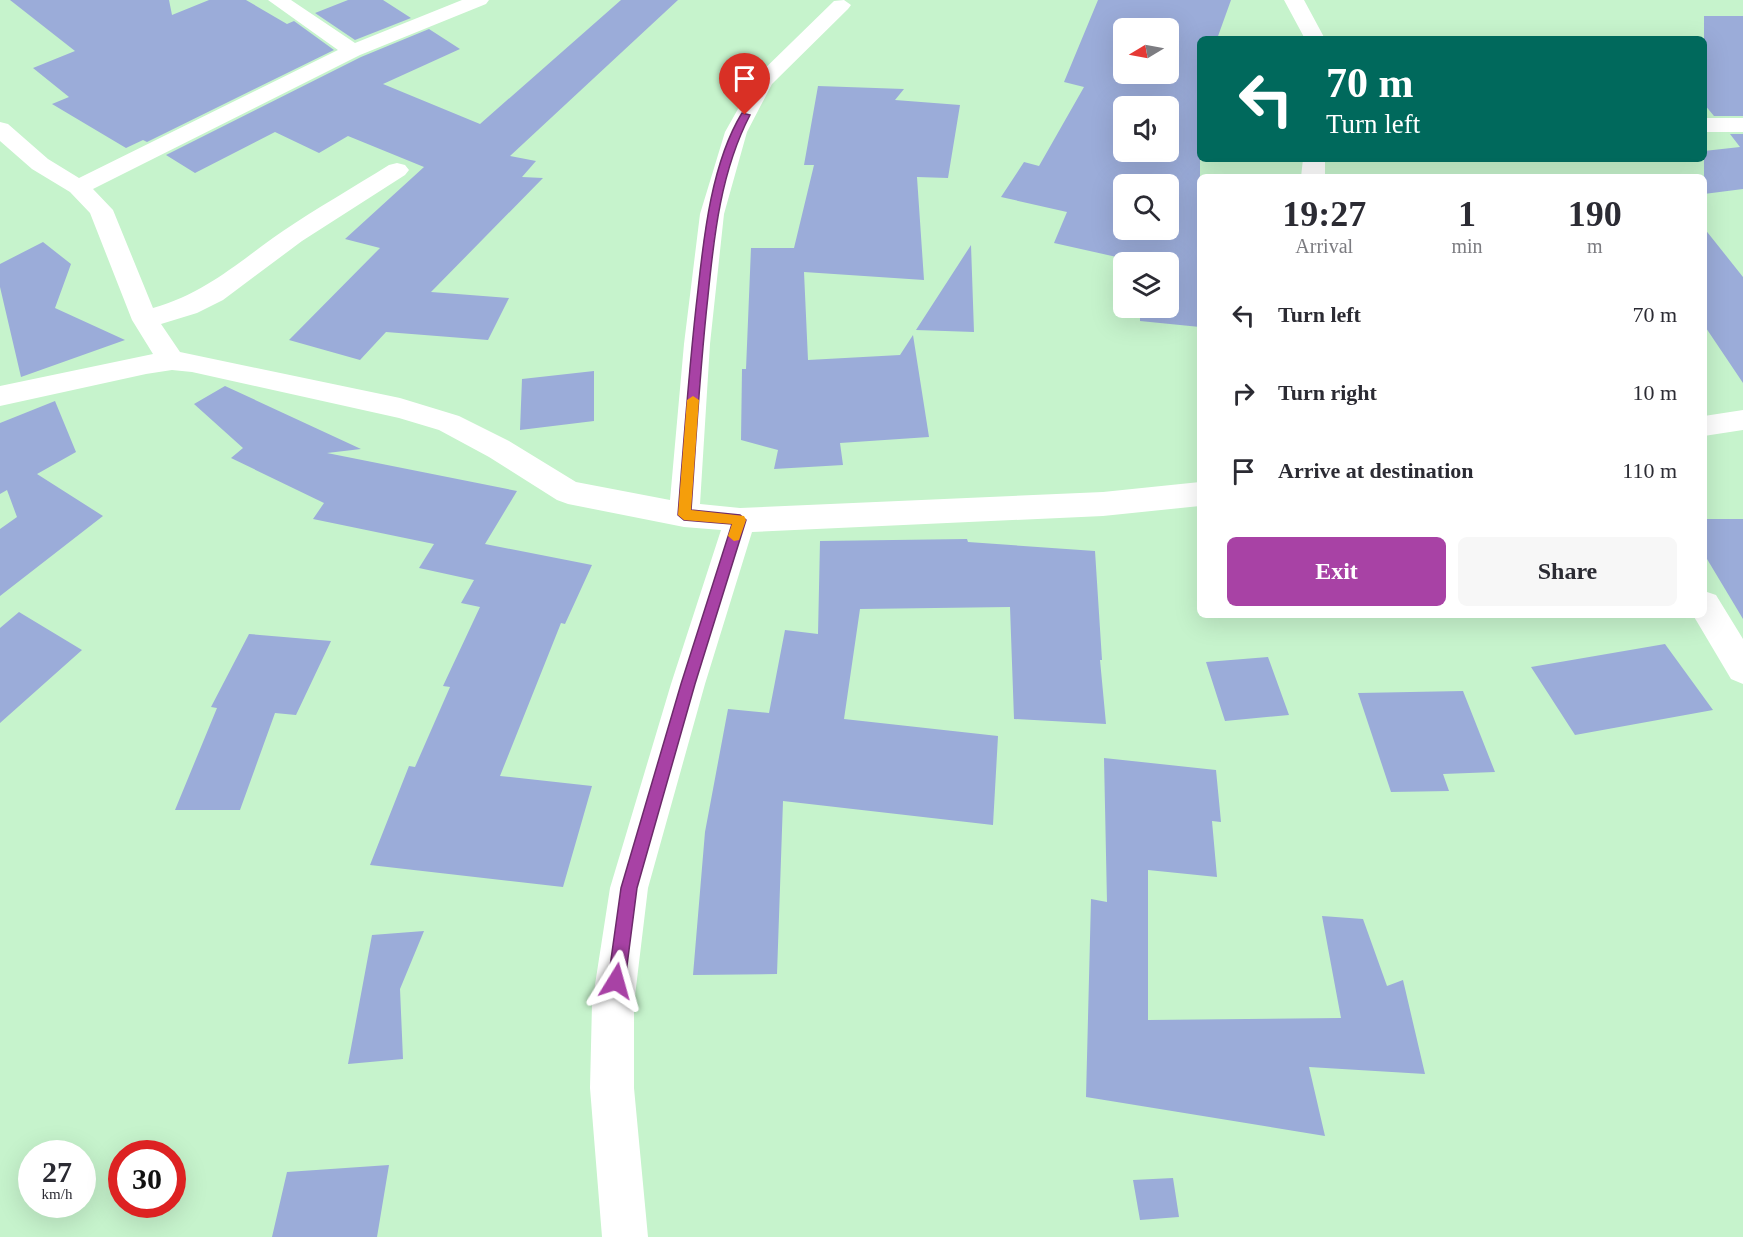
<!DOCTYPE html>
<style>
body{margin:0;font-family:"Times New Roman",serif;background:#f7f7f7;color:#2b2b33;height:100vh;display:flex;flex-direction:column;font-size:22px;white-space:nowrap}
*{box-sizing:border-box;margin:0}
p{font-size:20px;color:#7c7c81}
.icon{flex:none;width:33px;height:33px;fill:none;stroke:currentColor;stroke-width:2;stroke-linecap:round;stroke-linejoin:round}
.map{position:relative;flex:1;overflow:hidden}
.panel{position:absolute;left:1197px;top:174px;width:510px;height:444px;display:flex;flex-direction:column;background:#fff;border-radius:9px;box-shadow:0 6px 24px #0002}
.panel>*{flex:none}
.hud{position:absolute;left:1197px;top:36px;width:510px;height:126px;border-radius:9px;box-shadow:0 6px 24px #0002;background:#00695c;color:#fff;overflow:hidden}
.needle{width:39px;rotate:260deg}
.fabs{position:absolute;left:1113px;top:18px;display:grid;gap:12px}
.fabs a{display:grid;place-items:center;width:66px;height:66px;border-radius:9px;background:#fff;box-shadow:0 6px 24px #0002;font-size:30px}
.speed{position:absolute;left:18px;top:1140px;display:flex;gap:12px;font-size:30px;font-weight:700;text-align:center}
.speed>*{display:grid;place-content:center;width:78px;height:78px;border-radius:50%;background:#fff;box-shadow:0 6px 24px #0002;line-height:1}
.speed small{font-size:15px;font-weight:400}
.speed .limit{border:9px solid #d22;background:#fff;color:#111}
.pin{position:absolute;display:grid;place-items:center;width:51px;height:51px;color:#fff;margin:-62px -26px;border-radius:50% 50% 50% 0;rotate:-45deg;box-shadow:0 0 6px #0007}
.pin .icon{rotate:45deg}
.me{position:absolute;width:66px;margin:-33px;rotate:8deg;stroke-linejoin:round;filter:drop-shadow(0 0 4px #0008)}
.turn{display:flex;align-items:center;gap:21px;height:126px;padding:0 30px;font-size:27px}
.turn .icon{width:78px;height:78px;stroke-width:2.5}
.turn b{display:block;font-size:42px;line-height:51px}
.eta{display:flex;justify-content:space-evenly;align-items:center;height:102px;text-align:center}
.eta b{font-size:36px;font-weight:600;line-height:42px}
.cta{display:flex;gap:12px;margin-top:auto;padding:12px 30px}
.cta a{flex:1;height:69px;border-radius:9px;background:#a842a5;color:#fff;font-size:24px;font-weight:600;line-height:69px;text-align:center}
.cta a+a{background:#f7f7f7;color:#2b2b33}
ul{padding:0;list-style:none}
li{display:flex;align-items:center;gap:18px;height:78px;padding:0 30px}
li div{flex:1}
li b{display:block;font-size:22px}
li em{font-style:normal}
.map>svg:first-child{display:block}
.building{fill:#9bacd9;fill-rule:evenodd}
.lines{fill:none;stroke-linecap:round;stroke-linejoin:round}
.street{fill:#fff;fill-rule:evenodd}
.route{fill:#a842a5;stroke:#6d2b6b;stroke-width:1.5}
.slow{fill:#f59e0b}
</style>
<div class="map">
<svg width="1743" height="1237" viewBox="0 0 1743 1237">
<rect width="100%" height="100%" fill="#c6f3cc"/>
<path class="building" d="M 10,0 L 169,0 L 172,15 L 209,0 L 246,0 L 287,24 L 294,21 L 334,50 L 147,142 L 143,140 L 126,148 L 52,104 L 69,97 L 33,68 L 75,51 Z
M 348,0 L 383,0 L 411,18 L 355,40 L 315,13 Z
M 621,0 L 678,0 L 510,156 L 536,161 L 522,177 L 543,178 L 431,292 L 509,298 L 488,340 L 386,332 L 360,360 L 289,340 L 380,248 L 345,239 L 424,167 L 348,136 L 319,153 L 275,132 L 195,173 L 166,155 L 361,57 L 429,29 L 460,49 L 383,84 L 480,124 Z
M 1098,0 L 1231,0 L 1217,39 L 1200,39 L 1200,327 L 1140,321 L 1140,308 L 1168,308 L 1168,262 L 1139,262 L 1054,243 L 1067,212 L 1001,197 L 1024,162 L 1039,166 L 1084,87 L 1064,82 ZM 1124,28 L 1168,28 L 1168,74 L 1124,74 ZM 1124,106 L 1168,106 L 1168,152 L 1124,152 ZM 1124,184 L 1168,184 L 1168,230 L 1124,230 Z
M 1704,16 L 1743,16 L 1743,116 L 1714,116 L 1704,104 Z
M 818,86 L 904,89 L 895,100 L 960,105 L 948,178 L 917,177 L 924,280 L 804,272 L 808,360 L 900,355 L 913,335 L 929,437 L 840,443 L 843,465 L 774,469 L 778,450 L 741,440 L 742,369 L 746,369 L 751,248 L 794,248 L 814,165 L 804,165 Z
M 1730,134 L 1743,134 L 1743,189 L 1704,194 L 1704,151 L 1740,147 Z
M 1704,228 L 1743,277 L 1743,383 L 1704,325 Z
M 43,242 L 71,264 L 55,308 L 125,340 L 21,377 L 0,287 L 0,264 Z
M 971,245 L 974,332 L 916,330 Z
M 594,371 L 594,421 L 520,430 L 522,379 Z
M 225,386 L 361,449 L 327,453 L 517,491 L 485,544 L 592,565 L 565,624 L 561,623 L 500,776 L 592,786 L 563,887 L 370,865 L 409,766 L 415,767 L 450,687 L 443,686 L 480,607 L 461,603 L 474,580 L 419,568 L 434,544 L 313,519 L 324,503 L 231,458 L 243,448 L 194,404 Z
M 55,401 L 76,452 L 37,474 L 103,516 L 0,596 L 0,529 L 17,517 L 7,490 L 0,494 L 0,423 Z
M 1704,519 L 1743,519 L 1743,619 L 1704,554 Z
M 967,539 L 968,542 L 1095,551 L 1102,660 L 1100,660 L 1106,724 L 1014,719 L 1010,607 L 860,609 L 844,719 L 998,736 L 993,825 L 783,801 L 777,974 L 693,975 L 705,832 L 728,709 L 769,713 L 785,630 L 818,634 L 820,541 Z
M 19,612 L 82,650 L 0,723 L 0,628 Z
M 249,634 L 331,641 L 296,715 L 275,713 L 240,810 L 175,810 L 217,708 L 211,707 Z
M 1665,644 L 1713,710 L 1575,735 L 1531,667 Z
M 1268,657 L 1289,715 L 1225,721 L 1206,662 Z
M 1463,691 L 1495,772 L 1443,774 L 1449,791 L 1391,792 L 1358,693 Z
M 1104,758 L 1216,770 L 1221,822 L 1212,821 L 1217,877 L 1148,870 L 1148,1020 L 1341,1018 L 1322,916 L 1363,919 L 1387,986 L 1403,980 L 1425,1074 L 1309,1067 L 1325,1136 L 1086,1097 L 1091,899 L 1107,902 Z
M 424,931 L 400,989 L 403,1059 L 348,1064 L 372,935 Z
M 389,1165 L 377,1237 L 272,1237 L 287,1172 Z
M 1173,1178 L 1179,1217 L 1140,1220 L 1133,1180 Z"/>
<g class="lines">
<path class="street" d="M 268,0 L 291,0 L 355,43 L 462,0 L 489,0 L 486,4 L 360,55 L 93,189 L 113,210 L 153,308 C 208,292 238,262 283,231 C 317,208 354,187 389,165 L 397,163 L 405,165 L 409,170 L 405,175 L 302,241 L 223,300 L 197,313 L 161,324 L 180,352 L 400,398 L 459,416 L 509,441 L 576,482 L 670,500 L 684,344 L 700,214 L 725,132 L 756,77 L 834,1 L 844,0 L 851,5 L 848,9 L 772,84 L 747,132 L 724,214 L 710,344 L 700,504 L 740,508 L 1103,492 L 1200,482 L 1200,506 L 1103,516 L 752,532 L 705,684 L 648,888 L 634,1004 L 634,1088 L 648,1237 L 602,1237 L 590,1088 L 592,1004 L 610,888 L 671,684 L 721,530 L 684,527 L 568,504 L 557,500 L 489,457 L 439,430 L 399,418 L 192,372 L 172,370 L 146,374 L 0,406 L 0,386 L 153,354 L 132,320 L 90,213 L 70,192 L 32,169 L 0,141 L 0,122 L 8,124 L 48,159 L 79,178 L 338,50 Z
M 1284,0 L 1304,0 L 1325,39 L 1305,39 Z
M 1704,118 L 1743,118 L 1743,132 L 1704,132 Z
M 1303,159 L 1325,159 L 1325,177 L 1301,177 Z
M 1743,410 L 1743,430 L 1704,436 L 1704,416 Z
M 1704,591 L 1716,595 L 1743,639 L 1743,684 L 1731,679 L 1693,615 L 1704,615 Z"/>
</g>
<path class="route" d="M 742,113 L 750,115 C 721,171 714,235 708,296 C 700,367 696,439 691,510 L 740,515 L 746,520 L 695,684 L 637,888 L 625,981 L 622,987 L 616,989 L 610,987 L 608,981 L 621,888 L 681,684 L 732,524 L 684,520 L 678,515 C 684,440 689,365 698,290 C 704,234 712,162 742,113 Z"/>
<path class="slow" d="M 693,396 L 699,400 L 691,510 L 744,516 L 746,520 L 739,540 L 734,541 L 728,536 L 732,524 L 684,520 L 678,515 L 687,400 Z"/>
</svg>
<div class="fabs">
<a><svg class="needle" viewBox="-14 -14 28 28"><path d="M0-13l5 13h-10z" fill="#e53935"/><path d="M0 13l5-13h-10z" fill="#7c7c81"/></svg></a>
<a><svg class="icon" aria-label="sound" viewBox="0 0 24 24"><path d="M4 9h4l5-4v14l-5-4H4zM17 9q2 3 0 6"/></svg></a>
<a><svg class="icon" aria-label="search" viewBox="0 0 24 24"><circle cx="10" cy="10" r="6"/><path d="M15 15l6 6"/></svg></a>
<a><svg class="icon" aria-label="layers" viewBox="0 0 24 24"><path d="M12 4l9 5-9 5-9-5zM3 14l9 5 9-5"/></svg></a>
</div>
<div class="speed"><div>27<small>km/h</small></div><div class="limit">30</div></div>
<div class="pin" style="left:745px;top:115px;background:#d93025"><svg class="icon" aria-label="arrive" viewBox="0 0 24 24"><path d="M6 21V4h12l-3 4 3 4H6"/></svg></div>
<svg class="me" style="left:616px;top:981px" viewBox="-20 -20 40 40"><path d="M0-17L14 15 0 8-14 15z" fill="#a842a5" stroke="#fff" stroke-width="4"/></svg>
<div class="hud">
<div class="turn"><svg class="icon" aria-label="left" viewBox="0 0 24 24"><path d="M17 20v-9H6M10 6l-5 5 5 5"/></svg><div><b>70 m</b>Turn left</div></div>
</div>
<section class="panel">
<div class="eta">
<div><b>19:27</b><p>Arrival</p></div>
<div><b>1</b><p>min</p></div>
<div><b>190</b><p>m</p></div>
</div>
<ul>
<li><svg class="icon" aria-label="left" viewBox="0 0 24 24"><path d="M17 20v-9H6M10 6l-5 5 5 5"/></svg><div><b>Turn left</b></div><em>70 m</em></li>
<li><svg class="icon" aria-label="right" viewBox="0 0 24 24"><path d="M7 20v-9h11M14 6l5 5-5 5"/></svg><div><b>Turn right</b></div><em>10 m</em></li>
<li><svg class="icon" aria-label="arrive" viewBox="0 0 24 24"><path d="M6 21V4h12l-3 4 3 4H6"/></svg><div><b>Arrive at destination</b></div><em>110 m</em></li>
</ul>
<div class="cta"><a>Exit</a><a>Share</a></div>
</section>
</div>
